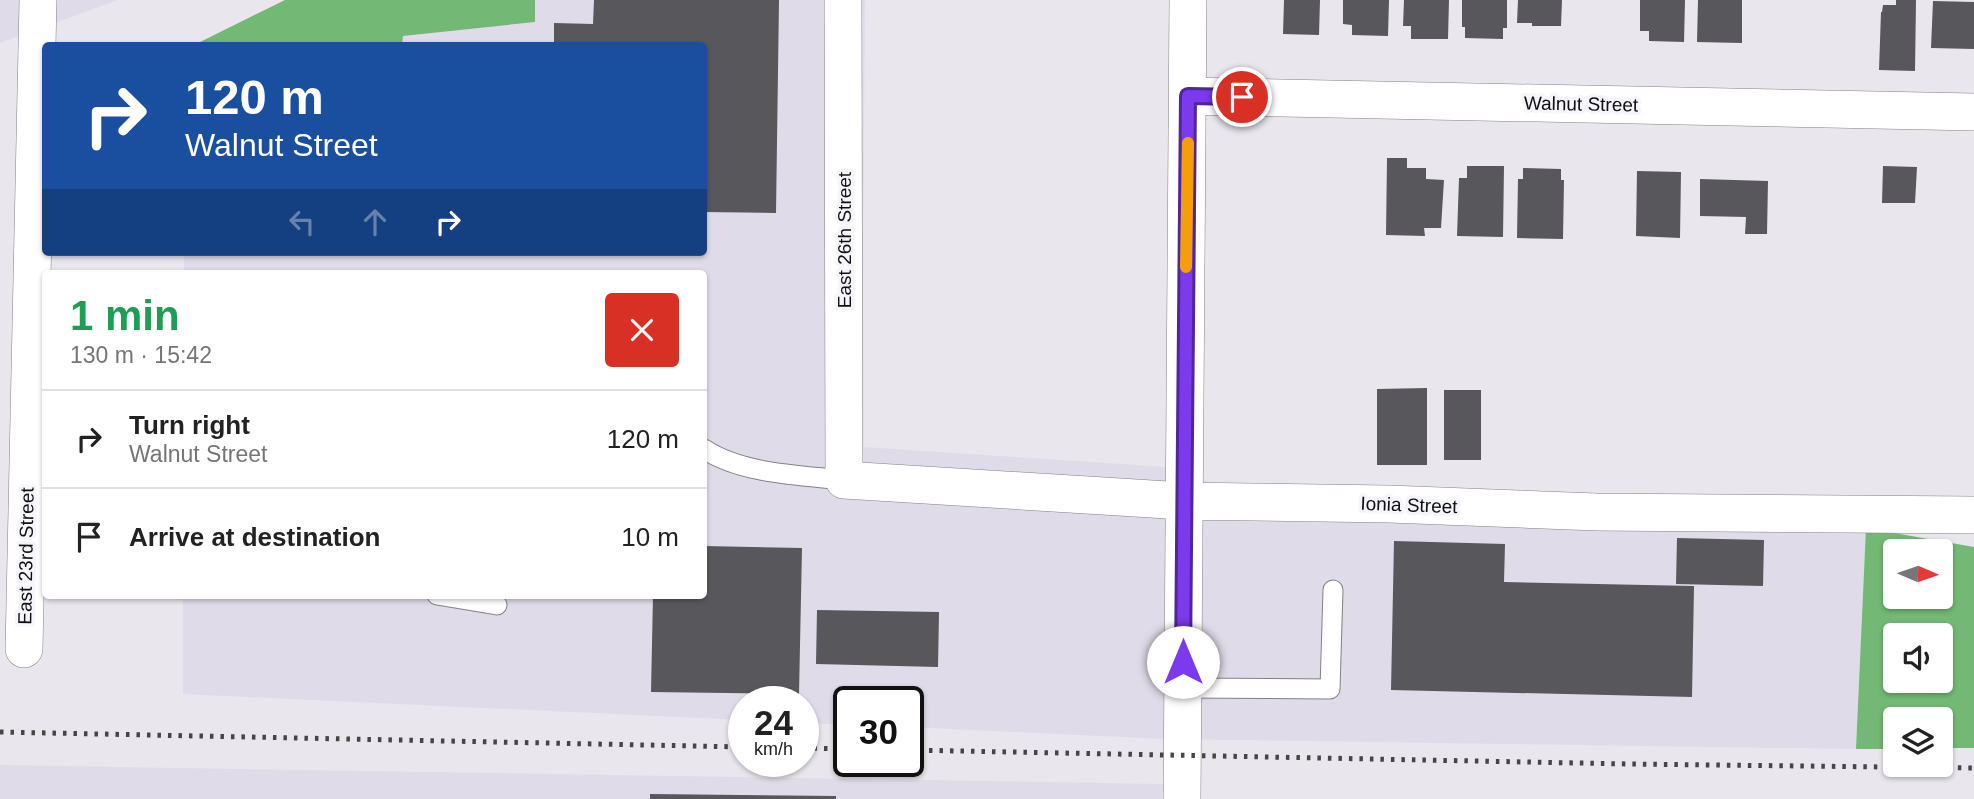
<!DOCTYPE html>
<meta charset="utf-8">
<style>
body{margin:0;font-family:Arial,sans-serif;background:#f2f2f2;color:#222;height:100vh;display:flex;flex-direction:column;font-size:26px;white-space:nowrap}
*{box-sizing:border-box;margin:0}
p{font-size:23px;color:#767676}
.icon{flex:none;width:38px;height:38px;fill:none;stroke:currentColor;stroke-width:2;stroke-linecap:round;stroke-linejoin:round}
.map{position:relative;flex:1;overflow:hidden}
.sheet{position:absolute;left:42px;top:270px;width:665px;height:329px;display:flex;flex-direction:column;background:#fff;border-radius:7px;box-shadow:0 2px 5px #0004}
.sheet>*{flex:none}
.top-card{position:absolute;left:42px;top:42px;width:665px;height:214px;border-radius:7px;box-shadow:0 2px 5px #0004;background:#1a4fa0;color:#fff;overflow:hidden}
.needle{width:46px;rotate:92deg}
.tools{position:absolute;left:1883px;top:539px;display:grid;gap:14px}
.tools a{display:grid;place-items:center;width:70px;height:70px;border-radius:7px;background:#fff;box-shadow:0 2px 5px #0004;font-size:35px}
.speed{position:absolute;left:728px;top:686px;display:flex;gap:14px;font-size:35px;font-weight:700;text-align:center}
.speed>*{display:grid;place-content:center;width:91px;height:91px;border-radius:50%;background:#fff;box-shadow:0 2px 5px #0004;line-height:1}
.speed small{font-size:18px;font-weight:400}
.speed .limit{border:4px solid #111;border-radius:10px;background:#fff;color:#111}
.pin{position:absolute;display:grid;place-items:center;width:60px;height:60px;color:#fff;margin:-30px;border:4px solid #fff;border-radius:50%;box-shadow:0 2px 7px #0007}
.me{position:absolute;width:77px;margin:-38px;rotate:0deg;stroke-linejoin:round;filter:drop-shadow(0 0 5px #0008)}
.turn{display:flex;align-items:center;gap:24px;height:147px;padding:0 28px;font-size:32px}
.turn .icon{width:91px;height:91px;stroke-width:2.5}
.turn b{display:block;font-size:49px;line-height:60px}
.lanes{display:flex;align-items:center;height:66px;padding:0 28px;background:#0003;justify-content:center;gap:35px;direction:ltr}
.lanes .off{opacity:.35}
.round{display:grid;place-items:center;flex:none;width:74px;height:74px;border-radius:7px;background:#f2f2f2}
.overview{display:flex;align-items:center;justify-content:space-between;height:119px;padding:0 28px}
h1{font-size:42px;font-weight:700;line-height:52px;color:#1e9e55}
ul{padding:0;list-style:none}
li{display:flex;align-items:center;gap:21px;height:98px;padding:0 28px;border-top:2px solid #e0e0e0}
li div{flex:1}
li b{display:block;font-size:26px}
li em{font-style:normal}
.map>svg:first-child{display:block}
.built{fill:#dfdbe8}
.forest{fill:#73b875;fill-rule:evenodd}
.building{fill:#58575b}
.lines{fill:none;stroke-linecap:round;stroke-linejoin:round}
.service-casing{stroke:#828186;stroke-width:21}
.minor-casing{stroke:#828186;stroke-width:38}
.service{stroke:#fff;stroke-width:19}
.minor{stroke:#fff;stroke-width:37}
.rail{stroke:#454446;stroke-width:5;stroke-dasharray:3.5 7;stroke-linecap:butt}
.route-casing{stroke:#51269a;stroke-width:18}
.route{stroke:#7c3aed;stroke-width:12}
.slow{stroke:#f59e0b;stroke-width:12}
.labels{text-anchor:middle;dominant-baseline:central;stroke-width:7;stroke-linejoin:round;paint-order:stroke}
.street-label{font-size:19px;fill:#100f11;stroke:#f6f5fa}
</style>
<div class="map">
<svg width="1974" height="799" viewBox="0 0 1974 799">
<rect width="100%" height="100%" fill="#e9e7ed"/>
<path class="built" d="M 0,0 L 118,0 L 0,43 Z
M 535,0 L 865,0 L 863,256 L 864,447 L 1166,467 L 1166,520 L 1866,528 L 1856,749 L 1164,739 L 908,727 L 908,702 L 849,702 L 849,725 L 803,723 L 803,702 L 744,702 L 744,720 L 183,694 L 183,595 L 704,595 L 704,273 L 184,273 L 184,252 L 704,252 L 704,46 L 402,45 L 403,36 L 535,22 Z
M 0,765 L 1165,784 L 1165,799 L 0,799 Z"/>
<path class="forest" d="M 285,0 L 535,0 L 535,22 L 403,36 L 402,45 L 194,45 Z
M 1866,528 L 1974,547 L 1974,748 L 1941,748 L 1941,719 L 1895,719 L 1895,749 L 1856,749 ZM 1895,551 L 1941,551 L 1941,597 L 1895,597 ZM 1895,635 L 1941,635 L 1941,681 L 1895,681 Z"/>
<path class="building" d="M 594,0 L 779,0 L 776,213 L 704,212 L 704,46 L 554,46 L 554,23 L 593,24 Z
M 1284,0 L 1320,0 L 1319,35 L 1283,34 Z
M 1343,0 L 1389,0 L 1388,36 L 1352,35 L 1352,25 L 1343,24 Z
M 1404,0 L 1449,0 L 1448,39 L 1411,39 L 1411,26 L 1403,26 Z
M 1462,0 L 1507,0 L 1507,28 L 1503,28 L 1503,39 L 1465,38 L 1465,27 L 1462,27 Z
M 1518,0 L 1562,0 L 1561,26 L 1532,26 L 1532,23 L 1517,23 Z
M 1640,0 L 1685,0 L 1684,42 L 1649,41 L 1649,31 L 1640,31 Z
M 1698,0 L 1742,0 L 1742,43 L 1697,42 Z
M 1896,0 L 1916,0 L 1915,71 L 1879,70 L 1881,12 L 1882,12 L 1883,5 L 1896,5 Z
M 1933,1 L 1974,2 L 1974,49 L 1931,48 Z
M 1387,158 L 1407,158 L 1407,168 L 1426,168 L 1426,179 L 1444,180 L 1441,228 L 1424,228 L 1425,236 L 1386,235 Z
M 1467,166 L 1504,166 L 1503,237 L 1457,236 L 1459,178 L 1467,178 Z
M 1883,166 L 1917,167 L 1915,203 L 1882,203 Z
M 1523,168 L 1561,169 L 1561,180 L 1564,180 L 1563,239 L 1517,238 L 1518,179 L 1523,179 Z
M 1637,171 L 1681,172 L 1680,238 L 1636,236 Z
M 1700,179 L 1768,181 L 1767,234 L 1745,234 L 1746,217 L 1700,216 Z
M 1427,388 L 1427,465 L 1377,465 L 1377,389 Z
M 1444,390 L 1481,390 L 1481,460 L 1444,460 Z
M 1677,538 L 1764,540 L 1763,586 L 1676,584 Z
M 1394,541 L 1505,544 L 1504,582 L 1694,586 L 1692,697 L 1391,690 Z
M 704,546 L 802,548 L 799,694 L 651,692 L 653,595 L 704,595 Z
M 817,610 L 939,612 L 938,667 L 816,664 Z
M 650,794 L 836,796 L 836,799 L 650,799 Z"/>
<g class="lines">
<defs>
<path id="service" d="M 704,449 C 742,474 799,475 844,480
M 437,595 L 497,605
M 1183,688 L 1330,689 L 1333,590"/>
<path id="minor" d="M 843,0 L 844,480 L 1184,501 L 1389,504 L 1597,512 L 1974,515
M 1188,96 L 1974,112
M 24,649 L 38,0
M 1182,799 L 1188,0"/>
</defs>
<use href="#service" class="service-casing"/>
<use href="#minor" class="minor-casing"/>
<use href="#service" class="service"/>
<use href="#minor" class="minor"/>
<path class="rail" d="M 0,732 L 744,747
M 803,748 L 849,749
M 908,750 L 1629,764 L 1974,768"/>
</g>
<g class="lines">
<defs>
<path id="route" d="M 1183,662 L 1188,96 L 1242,97"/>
</defs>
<use href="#route" class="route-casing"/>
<use href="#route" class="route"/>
<path class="slow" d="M 1186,267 L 1188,143"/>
</g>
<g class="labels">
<g class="street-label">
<text transform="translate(1581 104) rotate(1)">Walnut Street</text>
<text transform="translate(844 240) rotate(-90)">East 26th Street</text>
<text transform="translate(1409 505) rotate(2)">Ionia Street</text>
<text transform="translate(26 556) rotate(-89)">East 23rd Street</text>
</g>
</g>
</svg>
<div class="tools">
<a><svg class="needle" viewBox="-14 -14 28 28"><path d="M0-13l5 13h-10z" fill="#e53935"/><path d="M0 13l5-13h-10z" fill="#767676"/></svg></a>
<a><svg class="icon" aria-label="sound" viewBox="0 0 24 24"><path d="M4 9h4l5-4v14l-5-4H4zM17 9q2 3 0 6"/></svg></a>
<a><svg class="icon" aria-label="layers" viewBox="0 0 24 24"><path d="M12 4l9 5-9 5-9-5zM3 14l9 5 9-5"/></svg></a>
</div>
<div class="speed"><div>24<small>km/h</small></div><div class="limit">30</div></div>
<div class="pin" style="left:1242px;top:97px;background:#d93025"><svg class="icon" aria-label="arrive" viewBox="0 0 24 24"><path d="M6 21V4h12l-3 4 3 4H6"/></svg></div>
<svg class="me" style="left:1183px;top:662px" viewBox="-20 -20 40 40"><circle r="19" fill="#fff"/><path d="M0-13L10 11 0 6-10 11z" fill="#7c3aed"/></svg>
<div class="top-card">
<div class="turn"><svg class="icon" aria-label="right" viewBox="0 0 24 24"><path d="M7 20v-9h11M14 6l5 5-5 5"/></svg><div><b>120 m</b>Walnut Street</div></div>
<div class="lanes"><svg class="icon off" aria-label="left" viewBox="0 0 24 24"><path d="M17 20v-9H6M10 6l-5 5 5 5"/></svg><svg class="icon off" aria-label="ahead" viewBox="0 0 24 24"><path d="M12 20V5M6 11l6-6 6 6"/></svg><svg class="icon" aria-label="right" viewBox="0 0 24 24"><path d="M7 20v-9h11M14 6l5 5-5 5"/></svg></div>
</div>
<section class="sheet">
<div class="overview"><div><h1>1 min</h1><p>130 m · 15:42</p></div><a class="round" style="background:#d93025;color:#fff"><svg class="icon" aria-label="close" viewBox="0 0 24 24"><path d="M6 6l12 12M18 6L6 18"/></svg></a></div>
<ul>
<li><svg class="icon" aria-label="right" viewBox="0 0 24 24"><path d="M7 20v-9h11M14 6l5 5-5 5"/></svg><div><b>Turn right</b><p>Walnut Street</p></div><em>120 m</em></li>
<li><svg class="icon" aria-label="arrive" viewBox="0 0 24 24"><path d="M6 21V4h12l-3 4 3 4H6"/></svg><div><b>Arrive at destination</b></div><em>10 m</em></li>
</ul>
</section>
</div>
